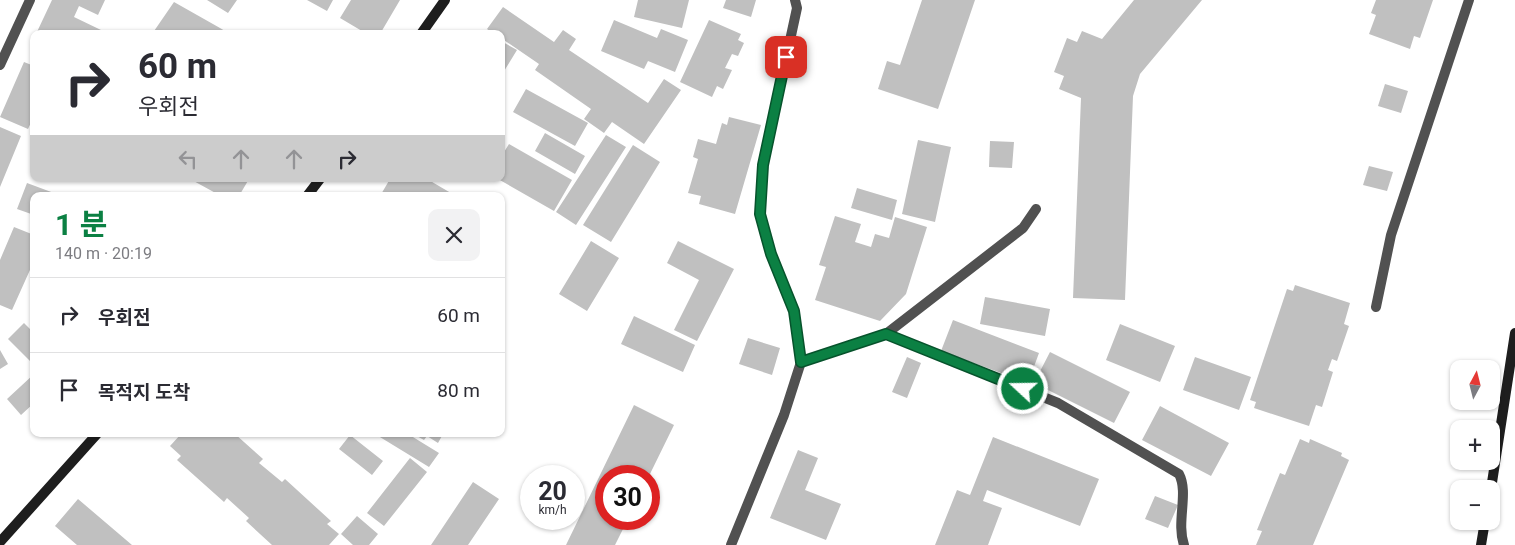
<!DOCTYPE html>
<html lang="ko">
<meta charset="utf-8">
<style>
body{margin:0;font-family:Roboto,"Noto Sans KR",sans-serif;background:#f2f2f3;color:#2b2b33;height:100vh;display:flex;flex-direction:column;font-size:19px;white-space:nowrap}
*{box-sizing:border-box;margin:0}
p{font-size:16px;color:#7c7c81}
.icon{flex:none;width:28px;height:28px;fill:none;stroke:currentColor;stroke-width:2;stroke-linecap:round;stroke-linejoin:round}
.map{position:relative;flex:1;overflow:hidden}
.drawer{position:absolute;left:30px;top:192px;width:475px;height:245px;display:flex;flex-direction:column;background:#fff;border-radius:10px;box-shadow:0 1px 4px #0004}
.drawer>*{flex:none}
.guide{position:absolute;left:30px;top:30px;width:475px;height:152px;border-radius:10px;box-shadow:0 1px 4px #0004;background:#fff;color:#2b2b33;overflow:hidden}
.needle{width:32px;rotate:7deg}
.controls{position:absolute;left:1450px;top:360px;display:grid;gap:10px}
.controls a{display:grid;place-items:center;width:50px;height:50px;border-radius:10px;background:#fff;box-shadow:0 1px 4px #0004;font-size:25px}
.speed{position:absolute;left:520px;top:465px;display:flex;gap:10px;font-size:25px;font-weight:700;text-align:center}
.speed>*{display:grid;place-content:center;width:65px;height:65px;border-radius:50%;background:#fff;box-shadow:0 1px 4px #0004;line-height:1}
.speed small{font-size:12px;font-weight:400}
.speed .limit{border:8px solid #d22;background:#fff;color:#111}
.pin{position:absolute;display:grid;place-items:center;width:42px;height:42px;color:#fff;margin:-21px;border-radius:10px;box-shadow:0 2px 8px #0006}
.me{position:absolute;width:55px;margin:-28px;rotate:291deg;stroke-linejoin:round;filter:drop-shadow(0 0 4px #0008)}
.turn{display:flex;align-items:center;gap:18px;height:105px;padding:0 25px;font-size:22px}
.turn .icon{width:65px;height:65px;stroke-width:2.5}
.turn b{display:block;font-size:35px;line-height:42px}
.lanes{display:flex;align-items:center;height:48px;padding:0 25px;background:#0003;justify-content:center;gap:25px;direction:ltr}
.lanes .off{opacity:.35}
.round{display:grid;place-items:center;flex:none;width:52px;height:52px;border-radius:10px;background:#f2f2f3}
.summary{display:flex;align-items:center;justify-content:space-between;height:85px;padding:0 25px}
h1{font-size:30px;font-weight:700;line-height:38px;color:#0b8043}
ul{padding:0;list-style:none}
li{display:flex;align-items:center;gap:15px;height:75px;padding:0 25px;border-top:1px solid #e1e1e2}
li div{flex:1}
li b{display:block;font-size:19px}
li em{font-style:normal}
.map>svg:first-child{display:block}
.building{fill:#c0c0c0}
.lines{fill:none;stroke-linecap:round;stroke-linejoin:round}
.street{stroke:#515151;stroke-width:10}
.secondary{stroke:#1e1e1e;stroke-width:10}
.route-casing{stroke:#07532c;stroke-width:12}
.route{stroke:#0b8043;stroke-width:9}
</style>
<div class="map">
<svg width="1515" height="545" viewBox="0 0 1515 545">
<rect width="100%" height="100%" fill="#fff"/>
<path class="building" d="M 52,0 L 105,0 L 98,15 L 79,6 L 74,17 L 101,30 L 100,34 L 36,34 Z
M 207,0 L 237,0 L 228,13 Z
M 307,0 L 333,0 L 327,11 Z
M 351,0 L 400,0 L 380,34 L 367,34 L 340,18 Z
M 638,0 L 689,0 L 682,28 L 634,17 Z
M 726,0 L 756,0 L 751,17 L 723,8 Z
M 922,0 L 975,0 L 938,109 L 878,89 L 887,61 L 900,65 Z
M 1134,0 L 1202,0 L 1140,74 L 1133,96 L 1125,300 L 1073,298 L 1081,98 L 1059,89 L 1064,76 L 1054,72 L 1067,38 L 1077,42 L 1082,31 L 1102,39 Z
M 1376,0 L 1433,0 L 1420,38 L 1414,36 L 1410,49 L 1369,34 L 1376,15 L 1371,13 Z
M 174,2 L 220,28 L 230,34 L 152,34 Z
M 503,7 L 554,42 L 563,30 L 576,39 L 569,50 L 648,103 L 664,79 L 681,90 L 644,144 L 612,122 L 604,133 L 584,119 L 591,109 L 535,70 L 539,64 L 501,38 L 501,34 L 494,34 L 487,29 Z
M 614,20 L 657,38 L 661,29 L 688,40 L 675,72 L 648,61 L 644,69 L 601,51 Z
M 709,20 L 741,34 L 738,40 L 744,43 L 738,56 L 732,54 L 725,68 L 732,70 L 723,89 L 717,86 L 712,97 L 680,82 Z
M 501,41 L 517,50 L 501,76 Z
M 24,62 L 34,66 L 34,116 L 28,129 L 0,117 Z
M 1385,84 L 1408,91 L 1401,113 L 1378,106 Z
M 526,89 L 588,123 L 575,146 L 513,112 Z
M 729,117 L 761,125 L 735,214 L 699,204 L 701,196 L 688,193 L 698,159 L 693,157 L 698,139 L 716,144 L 722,123 L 727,125 Z
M 0,127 L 21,136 L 0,187 Z
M 545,133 L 585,156 L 575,174 L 535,151 Z
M 606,135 L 626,147 L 576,225 L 556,212 Z
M 918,140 L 951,147 L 935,222 L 902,214 Z
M 990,141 L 1014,142 L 1012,168 L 989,167 Z
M 509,144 L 572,180 L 554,211 L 498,179 L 501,179 L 501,157 Z
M 633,145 L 660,162 L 611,242 L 583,225 Z
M 1369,166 L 1393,172 L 1387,191 L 1363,185 Z
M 190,179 L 249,179 L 239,196 L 221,196 Z
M 390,179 L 427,179 L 456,196 L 380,196 Z
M 27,183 L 62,196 L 34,196 L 34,215 L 17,209 Z
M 857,188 L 897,200 L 892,220 L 851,208 Z
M 835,216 L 861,224 L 855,242 L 871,247 L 875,234 L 889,238 L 895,217 L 927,227 L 906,294 L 880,321 L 815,300 L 826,267 L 819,265 Z
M 14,227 L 34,235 L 34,261 L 12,310 L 0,305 L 0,260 Z
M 591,241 L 619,258 L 587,311 L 559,294 Z
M 678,241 L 734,269 L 697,341 L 674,330 L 699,280 L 667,263 Z
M 1295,285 L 1350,303 L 1344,324 L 1349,326 L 1337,361 L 1332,359 L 1328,370 L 1333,372 L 1322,407 L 1316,405 L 1309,426 L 1254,408 L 1256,402 L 1250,400 L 1287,289 L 1293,291 Z
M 985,297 L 1050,309 L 1045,336 L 980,324 Z
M 634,316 L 695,345 L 683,372 L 621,344 Z
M 953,320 L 1039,353 L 1028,383 L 941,351 Z
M 24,323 L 34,333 L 34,365 L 8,339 Z
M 1120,324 L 1175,346 L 1160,382 L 1106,360 Z
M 748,338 L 780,348 L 772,375 L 739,364 Z
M 0,350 L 8,364 L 0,369 Z
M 1050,352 L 1130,392 L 1114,423 L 1034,383 Z
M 907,357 L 921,363 L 907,398 L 892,392 Z
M 1195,357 L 1251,377 L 1239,410 L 1183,390 Z
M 34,374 L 34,403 L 21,415 L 7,399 Z
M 634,405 L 674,425 L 649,476 L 606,476 L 606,519 L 628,519 L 615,545 L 566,545 Z
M 1160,406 L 1229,443 L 1211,476 L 1142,440 Z
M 181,434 L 235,434 L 263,459 L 259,463 L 282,482 L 285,479 L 331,521 L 327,524 L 339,534 L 329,545 L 272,545 L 246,521 L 249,518 L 227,498 L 224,502 L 177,460 L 181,456 L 170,446 Z
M 375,434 L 408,434 L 439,453 L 429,467 Z
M 413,434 L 443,434 L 438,443 L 427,436 L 424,440 Z
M 350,435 L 383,461 L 372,475 L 339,449 Z
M 993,437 L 1099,479 L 1080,526 L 987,490 L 983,501 L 1002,508 L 988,545 L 935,545 L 957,490 L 970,495 Z
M 1300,439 L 1309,443 L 1310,439 L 1342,453 L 1341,456 L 1349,460 L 1313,545 L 1256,545 L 1262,531 L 1257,530 L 1280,473 L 1285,475 Z
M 798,450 L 818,458 L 805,490 L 841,504 L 826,540 L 770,518 Z
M 410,458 L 427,472 L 384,526 L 367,513 Z
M 473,482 L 499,499 L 468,545 L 431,545 Z
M 1155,496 L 1178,505 L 1168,528 L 1145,519 Z
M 78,499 L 132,545 L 77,545 L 55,526 Z
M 357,516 L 378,534 L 369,545 L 353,545 L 341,534 Z"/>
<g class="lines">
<path class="street" d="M 0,65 L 30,0
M 1376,307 L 1391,235 L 1469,0
M 886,334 L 1058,403 L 1179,474 C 1189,493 1176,522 1184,545
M 801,362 L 886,334 L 1023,228 L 1036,209
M 731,545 L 784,415 L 801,362 L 794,311 L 771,254 L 760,215 L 763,165 L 797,8 L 795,0"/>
<path class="secondary" d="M 421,34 L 445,0
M 307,196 L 320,179
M 1491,489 L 1515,333
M 0,542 L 97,434
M 1481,545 L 1485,521"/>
</g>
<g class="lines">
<defs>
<path id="route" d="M 786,57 L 763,165 L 760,214 L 771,254 L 794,311 L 801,362 L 886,334 L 1023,389"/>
</defs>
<use href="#route" class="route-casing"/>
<use href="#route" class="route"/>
</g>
</svg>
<div class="controls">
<a><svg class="needle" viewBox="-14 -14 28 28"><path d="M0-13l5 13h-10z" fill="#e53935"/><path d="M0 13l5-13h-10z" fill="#7c7c81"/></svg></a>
<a>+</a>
<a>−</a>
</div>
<div class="speed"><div>20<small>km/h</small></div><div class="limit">30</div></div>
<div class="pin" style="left:786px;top:57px;background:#d93025"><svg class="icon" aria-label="arrive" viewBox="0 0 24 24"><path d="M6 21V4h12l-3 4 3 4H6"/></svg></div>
<svg class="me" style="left:1023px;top:389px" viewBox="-20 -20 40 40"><circle r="17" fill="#0b8043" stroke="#fff" stroke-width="3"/><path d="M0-11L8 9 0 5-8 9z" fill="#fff"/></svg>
<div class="guide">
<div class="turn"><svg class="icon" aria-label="right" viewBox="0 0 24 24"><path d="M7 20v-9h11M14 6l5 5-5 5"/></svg><div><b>60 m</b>우회전</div></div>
<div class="lanes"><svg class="icon off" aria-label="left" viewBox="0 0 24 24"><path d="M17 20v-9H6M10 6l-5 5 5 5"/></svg><svg class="icon off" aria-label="ahead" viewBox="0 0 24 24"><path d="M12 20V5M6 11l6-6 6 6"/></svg><svg class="icon off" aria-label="ahead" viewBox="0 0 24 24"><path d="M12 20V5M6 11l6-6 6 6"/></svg><svg class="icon" aria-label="right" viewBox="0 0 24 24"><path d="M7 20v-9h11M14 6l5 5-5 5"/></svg></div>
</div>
<section class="drawer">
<div class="summary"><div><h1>1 분</h1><p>140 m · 20:19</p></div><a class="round"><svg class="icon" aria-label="close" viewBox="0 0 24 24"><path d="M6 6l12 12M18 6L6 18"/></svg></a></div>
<ul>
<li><svg class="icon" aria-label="right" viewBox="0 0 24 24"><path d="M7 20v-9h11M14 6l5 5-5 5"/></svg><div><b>우회전</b></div><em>60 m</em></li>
<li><svg class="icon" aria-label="arrive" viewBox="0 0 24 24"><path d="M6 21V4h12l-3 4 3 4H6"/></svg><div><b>목적지 도착</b></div><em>80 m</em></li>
</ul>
</section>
</div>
